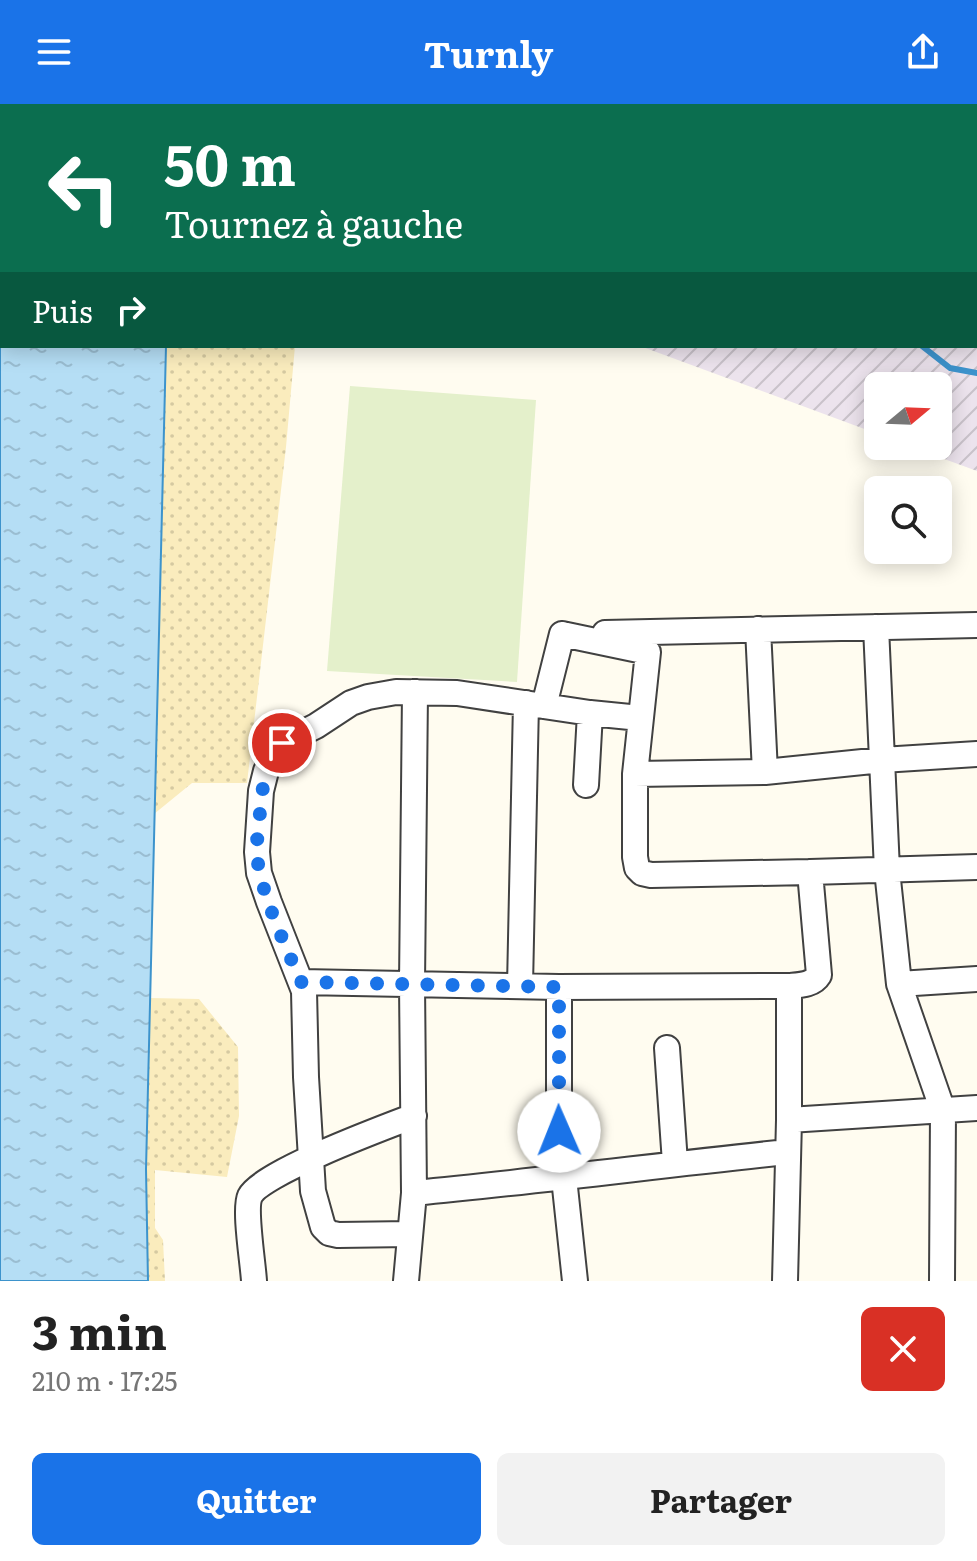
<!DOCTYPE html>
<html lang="fr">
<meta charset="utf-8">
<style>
body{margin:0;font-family:Literata,serif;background:#f2f2f2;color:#222;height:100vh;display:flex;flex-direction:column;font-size:30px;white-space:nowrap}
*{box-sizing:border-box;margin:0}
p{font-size:26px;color:#767676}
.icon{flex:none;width:44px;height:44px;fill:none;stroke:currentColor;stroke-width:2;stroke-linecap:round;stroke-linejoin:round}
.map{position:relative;height:1177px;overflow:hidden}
.sheet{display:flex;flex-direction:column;background:#fff;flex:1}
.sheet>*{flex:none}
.banner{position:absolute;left:0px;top:0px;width:978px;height:244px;box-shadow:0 4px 20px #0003;background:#0b6e4f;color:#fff;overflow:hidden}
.needle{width:52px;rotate:71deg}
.controls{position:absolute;left:864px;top:268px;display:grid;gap:16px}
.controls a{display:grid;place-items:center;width:88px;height:88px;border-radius:12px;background:#fff;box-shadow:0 4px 20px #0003;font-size:40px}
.pin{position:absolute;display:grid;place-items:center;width:68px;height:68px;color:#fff;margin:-34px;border:4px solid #fff;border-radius:50%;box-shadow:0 2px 8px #0007}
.me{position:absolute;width:88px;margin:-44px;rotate:359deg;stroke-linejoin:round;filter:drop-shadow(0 0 6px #0008)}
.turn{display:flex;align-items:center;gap:28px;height:168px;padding:0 32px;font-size:36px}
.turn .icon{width:104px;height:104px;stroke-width:2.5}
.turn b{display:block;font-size:56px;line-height:68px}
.then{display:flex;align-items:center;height:76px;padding:0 32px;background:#0003;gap:16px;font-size:30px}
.round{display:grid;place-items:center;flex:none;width:84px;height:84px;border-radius:12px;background:#f2f2f2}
.overview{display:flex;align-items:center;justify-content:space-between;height:136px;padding:0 32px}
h1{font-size:48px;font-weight:700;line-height:60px}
.primary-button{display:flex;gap:16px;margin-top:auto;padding:16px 32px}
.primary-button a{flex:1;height:92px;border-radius:12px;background:#1a73e8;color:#fff;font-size:32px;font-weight:700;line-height:92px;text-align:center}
.primary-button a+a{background:#f2f2f2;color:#222}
header{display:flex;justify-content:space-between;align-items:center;height:104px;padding:0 32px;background:#1a73e8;color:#fff;font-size:36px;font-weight:700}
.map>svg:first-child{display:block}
.industrial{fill:url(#industrial-furrows)}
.sand{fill:url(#sand-dots)}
.pitch{fill:#e4f0cb}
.water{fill:url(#water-ripples);stroke:#3d93cc;stroke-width:2}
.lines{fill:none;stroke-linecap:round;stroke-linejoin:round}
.stream{stroke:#3d93cc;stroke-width:6}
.street-casing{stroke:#414141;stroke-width:28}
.street{stroke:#fff;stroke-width:24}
.route{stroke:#1a73e8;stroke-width:14;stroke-dasharray:0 25.2}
</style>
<header><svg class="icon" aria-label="menu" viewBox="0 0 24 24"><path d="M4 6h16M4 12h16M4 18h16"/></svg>Turnly<svg class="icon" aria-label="share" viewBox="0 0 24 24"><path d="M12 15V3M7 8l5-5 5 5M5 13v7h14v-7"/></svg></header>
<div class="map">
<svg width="977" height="1177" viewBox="0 0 977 1177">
<defs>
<pattern id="industrial-furrows" width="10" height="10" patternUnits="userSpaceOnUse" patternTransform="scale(2)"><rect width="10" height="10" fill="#ece3ed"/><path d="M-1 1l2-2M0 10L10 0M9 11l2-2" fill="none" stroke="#c9c2ca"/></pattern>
<pattern id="sand-dots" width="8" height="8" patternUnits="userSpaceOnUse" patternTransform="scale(2)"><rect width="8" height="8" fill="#faecbd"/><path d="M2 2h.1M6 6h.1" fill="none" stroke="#d5c9a1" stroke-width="1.8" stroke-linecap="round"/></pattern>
<pattern id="water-ripples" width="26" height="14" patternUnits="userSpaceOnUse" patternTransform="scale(2)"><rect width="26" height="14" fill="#b5def5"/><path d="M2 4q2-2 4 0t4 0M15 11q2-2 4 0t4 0" fill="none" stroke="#9abdd1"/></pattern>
</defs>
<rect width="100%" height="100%" fill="#fffcf0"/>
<path class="industrial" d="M 318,0 L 977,0 L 977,367 L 909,342 L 938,342 L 938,282 L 878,282 L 878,330 L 640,242 L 976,242 L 976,2 L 318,2 Z"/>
<path class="sand" d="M 164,0 L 318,0 L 318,2 L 164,2 Z
M 166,242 L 295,242 L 286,343 L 247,679 L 192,679 L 154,710 Z
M 150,894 L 199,895 L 238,943 L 239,1012 L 227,1073 L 155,1066 L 155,1124 L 163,1136 L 165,1177 L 148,1177 L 146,1065 Z"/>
<path class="pitch" d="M 350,282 L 536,296 L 517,578 L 327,567 Z"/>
<path class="water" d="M 0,0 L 164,0 L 164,2 L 2,2 L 2,242 L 166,242 L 146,1065 L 148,1177 L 0,1177 Z"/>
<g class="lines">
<path class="stream" d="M 297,0 L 298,2
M 396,0 L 397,2
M 922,242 L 950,264 L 977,269"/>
<defs>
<path id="street" d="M 876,523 L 887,766 L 899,880 L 943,1007 L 942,1177
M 758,525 L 765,668
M 605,529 L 977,521
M 562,530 L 648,548 L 635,670 L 635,753 L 637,764 L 642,769 L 651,771 L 810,768 L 977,763
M 544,602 L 562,530
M 635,670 L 765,668 L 882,656 L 977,650
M 586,681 L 590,609
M 301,878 L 559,883 L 789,882 C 800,881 813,881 819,871 L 810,768
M 899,880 L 977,875
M 520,882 L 526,599
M 559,883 L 559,1027 L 575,1177
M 667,944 L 675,1059
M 789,1016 L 977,1004
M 414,1089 C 539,1077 663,1061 787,1048
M 410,1130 L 338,1131 L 329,1129 L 323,1123 L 313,1087 L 306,973 L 304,887 L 269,798 L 259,769 L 257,748 L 261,687 L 266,667 L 275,648 L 282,639 L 316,622 L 351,599 L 368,593 L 396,588 L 457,589 L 590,609 L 640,614
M 254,1177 C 253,1159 244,1105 250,1092 C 261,1069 385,1023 414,1012
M 406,1177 L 414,1089 L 412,880 L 415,588
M 785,1177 L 789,1016 L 789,882"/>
</defs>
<use href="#street" class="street-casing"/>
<use href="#street" class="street"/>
</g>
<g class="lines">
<path class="route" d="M 282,639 C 266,660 262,682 260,708 C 259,722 256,737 257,751 C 260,788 286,843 301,878 L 559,883 L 559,1027"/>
</g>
</svg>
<div class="controls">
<a><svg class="needle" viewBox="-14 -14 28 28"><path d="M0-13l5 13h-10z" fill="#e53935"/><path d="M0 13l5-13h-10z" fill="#767676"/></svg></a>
<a><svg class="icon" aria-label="search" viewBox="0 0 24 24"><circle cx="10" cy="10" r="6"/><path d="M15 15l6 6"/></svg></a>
</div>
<div class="pin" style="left:282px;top:639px;background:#d93025"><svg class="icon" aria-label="arrive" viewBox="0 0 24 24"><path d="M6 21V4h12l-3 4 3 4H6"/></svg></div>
<svg class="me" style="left:559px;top:1027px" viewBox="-20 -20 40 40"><circle r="19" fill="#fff"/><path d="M0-13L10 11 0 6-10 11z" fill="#1a73e8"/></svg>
<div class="banner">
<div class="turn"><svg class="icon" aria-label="left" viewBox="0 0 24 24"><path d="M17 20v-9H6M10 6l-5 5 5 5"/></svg><div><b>50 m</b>Tournez à gauche</div></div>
<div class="then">Puis<svg class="icon" aria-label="right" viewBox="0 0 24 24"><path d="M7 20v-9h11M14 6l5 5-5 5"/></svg></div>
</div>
</div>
<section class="sheet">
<div class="overview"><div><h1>3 min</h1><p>210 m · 17:25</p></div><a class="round" style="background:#d93025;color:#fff"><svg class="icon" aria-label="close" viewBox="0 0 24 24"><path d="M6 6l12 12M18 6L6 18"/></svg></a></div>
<div class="primary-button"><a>Quitter</a><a>Partager</a></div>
</section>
